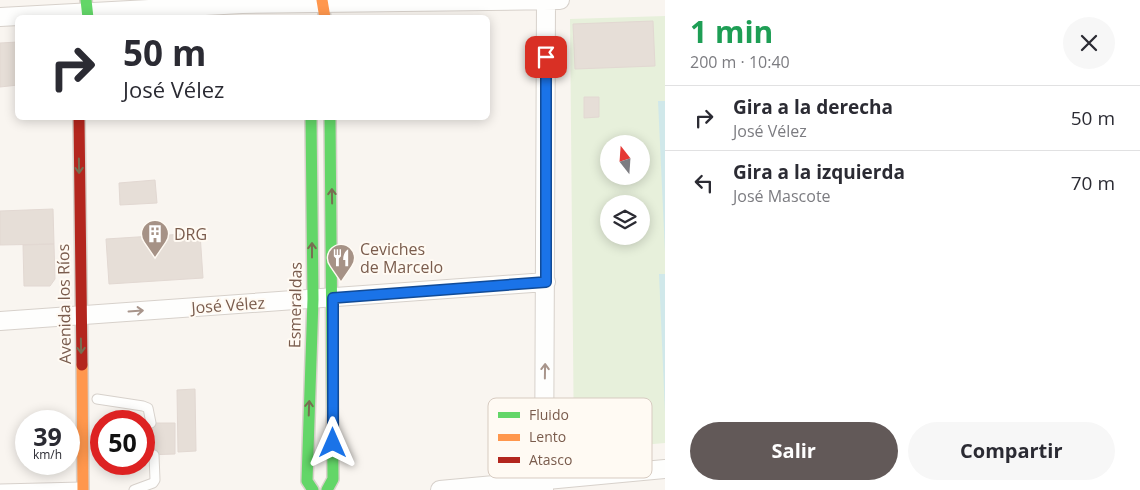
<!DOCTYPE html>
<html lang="es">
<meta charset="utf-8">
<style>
body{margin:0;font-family:"Open Sans",sans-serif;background:#f7f7f7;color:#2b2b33;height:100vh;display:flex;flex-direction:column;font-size:19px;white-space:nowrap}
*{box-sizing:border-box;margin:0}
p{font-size:16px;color:#7c7c81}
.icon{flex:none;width:28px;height:28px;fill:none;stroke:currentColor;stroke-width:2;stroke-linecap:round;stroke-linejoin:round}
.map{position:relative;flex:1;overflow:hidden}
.drawer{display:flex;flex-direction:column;background:#fff;width:475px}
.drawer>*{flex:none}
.top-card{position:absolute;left:15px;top:15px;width:475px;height:105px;border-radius:8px;box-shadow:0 2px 12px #0003;background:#fff;color:#2b2b33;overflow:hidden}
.needle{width:32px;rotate:343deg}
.tools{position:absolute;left:600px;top:135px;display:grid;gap:10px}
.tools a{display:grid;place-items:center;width:50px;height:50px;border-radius:50%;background:#fff;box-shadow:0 2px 12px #0003;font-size:25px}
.speed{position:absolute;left:15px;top:410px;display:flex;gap:10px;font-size:25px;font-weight:700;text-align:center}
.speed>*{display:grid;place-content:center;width:65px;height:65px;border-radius:50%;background:#fff;box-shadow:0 2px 12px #0003;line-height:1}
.speed small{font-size:12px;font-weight:400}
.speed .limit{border:8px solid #d22;background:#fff;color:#111}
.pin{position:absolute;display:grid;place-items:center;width:42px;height:42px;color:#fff;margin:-21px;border-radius:10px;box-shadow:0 2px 8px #0006}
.me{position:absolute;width:55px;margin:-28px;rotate:0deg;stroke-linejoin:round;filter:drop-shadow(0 0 4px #0008)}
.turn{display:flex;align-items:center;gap:18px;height:105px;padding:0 25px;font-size:22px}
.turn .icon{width:65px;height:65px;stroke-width:2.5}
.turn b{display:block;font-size:35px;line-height:42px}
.round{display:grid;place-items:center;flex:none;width:52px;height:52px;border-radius:26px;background:#f7f7f7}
.head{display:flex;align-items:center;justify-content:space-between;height:85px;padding:0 25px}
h1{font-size:30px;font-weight:700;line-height:38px;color:#1e9e55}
.button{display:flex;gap:10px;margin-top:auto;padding:10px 25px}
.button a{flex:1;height:58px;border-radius:30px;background:#625958;color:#fff;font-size:20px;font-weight:700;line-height:58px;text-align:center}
.button a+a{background:#f7f7f7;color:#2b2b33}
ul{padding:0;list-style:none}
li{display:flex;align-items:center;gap:15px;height:65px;padding:0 25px;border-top:1px solid #e1e1e2}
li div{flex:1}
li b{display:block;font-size:19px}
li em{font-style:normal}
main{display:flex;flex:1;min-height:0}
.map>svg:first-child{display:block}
.green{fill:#e7f0db;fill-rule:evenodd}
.water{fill:#d0e8ea}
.building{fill:#e6ded7;stroke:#e2d8d2}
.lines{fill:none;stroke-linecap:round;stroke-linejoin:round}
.lane-casing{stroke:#d7d1cb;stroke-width:11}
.street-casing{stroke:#d7d1cb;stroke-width:20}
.fast-casing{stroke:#d9d2cb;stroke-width:14}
.slow-casing{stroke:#d9d2cb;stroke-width:14}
.jam-casing{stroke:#d9d2cb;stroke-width:14}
.lane{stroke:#fefefd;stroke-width:9}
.street{stroke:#fefefd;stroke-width:18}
.fast{stroke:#63d668;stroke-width:11}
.slow{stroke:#ff974d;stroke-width:11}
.jam{stroke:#b3261e;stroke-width:11}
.oneway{stroke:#776e51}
.oneway2{stroke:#a8958b}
.route-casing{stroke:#114b97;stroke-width:12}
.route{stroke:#1a73e8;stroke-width:9}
.labels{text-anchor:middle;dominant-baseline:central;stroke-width:4;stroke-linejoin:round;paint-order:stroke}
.poi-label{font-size:16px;fill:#7a5c4d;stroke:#fffaf3;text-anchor:start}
.street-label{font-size:16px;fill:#7a5c4d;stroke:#fffaf3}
.key{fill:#fffaf3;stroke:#d7cbc1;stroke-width:1}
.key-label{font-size:14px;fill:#7a5c4d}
</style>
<main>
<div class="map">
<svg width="665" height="490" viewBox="0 0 665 490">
<rect width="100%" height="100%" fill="#f9f5f0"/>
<path class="green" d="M 665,16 L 665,443 L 574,451 L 570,19 ZM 609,144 L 641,144 L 641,176 L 609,176 ZM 609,204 L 641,204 L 641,236 L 609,236 Z"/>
<path class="water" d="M 658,101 L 665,101 L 665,252 Z
M 659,274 L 665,274 L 665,413 Z"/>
<path class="building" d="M 653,21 L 655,66 L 575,69 L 573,24 Z
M 18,42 L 18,85 L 0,87 L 0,43 Z
M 584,97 L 599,97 L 599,117 L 584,118 Z
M 155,180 L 157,203 L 120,205 L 119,183 Z
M 53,209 L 54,244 L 0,245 L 0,211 Z
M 200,233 L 203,278 L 109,284 L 106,239 Z
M 54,244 L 55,279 L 50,286 L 24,286 L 23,245 Z
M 195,389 L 196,451 L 178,452 L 177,390 Z
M 144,423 L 175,423 L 175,454 L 144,455 Z"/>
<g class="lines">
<defs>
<path id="lane" d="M 97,399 L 143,406 L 148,408 L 151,423
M 0,489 L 82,487
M 134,490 L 153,483 L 155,480 L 154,455"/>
<path id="street" d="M 0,17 L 242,4 L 560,0
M 0,321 L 546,282
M 440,490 L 665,469
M 544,490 L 546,0"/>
<path id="fast" d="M 86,0 L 88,18
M 311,118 L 313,299 L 307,481 L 313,490
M 327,490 L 333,479 L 330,118"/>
<path id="slow" d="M 322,0 L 325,18
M 82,365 L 83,490"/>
<path id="jam" d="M 79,118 L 82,365"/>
</defs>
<use href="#lane" class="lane-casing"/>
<use href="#street" class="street-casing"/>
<use href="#fast" class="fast-casing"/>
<use href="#slow" class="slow-casing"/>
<use href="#jam" class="jam-casing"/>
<use href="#lane" class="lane"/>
<use href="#street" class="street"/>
<use href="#fast" class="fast"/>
<use href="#slow" class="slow"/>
<use href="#jam" class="jam"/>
</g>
<defs><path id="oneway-shaft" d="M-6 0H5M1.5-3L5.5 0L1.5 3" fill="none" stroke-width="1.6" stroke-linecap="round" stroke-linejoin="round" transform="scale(1.25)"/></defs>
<g class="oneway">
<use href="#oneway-shaft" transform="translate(79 166) rotate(89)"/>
<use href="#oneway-shaft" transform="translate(332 196) rotate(-91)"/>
<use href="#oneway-shaft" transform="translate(312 250) rotate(-90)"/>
<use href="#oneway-shaft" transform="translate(81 346) rotate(89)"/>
<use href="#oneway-shaft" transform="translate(309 408) rotate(-88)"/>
</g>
<g class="oneway2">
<use href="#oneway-shaft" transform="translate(136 311) rotate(-4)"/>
<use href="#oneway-shaft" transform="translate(545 371) rotate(-89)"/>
</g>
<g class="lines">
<defs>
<path id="route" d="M 333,443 L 333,298 L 546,282 L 546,57"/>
</defs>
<use href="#route" class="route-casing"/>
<use href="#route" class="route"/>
</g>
<defs>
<symbol id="building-pin" viewBox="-11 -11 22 30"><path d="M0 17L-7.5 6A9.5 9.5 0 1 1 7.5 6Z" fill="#a69286" stroke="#fffaf3"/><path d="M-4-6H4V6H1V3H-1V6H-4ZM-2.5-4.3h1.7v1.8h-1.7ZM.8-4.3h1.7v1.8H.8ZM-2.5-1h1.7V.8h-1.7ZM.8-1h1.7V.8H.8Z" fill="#fff"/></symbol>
<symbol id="restaurant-pin" viewBox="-11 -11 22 30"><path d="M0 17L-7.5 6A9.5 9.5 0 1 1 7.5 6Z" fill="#a69286" stroke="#fffaf3"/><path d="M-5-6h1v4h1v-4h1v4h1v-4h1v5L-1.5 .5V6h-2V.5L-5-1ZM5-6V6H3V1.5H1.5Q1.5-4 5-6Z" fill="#fff"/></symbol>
</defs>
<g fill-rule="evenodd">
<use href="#building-pin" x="139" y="218" width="32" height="43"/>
<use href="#restaurant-pin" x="325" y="242" width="32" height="43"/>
</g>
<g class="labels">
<g class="poi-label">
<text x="174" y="234">DRG</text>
<text x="360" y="249">Ceviches<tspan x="360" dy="18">de Marcelo</tspan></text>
</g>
<g class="street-label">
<text transform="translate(64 304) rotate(-91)">Avenida los Ríos</text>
<text transform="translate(228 305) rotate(-4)">José Vélez</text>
<text transform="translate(295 305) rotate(-89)">Esmeraldas</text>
</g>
</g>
<rect x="488" y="398" width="164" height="80" rx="8" class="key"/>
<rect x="498" y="412" width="22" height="6" fill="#63d668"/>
<rect x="498" y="434" width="22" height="7" fill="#ff974d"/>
<rect x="498" y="457" width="22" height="6" fill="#b3261e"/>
<g class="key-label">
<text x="529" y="420">Fluido</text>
<text x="529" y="442">Lento</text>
<text x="529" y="465">Atasco</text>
</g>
</svg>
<div class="tools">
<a><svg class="needle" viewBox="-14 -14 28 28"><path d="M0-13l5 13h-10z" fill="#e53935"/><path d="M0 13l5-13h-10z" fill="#7c7c81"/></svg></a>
<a><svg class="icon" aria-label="layers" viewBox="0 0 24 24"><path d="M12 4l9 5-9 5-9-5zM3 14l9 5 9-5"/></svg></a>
</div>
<div class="speed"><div>39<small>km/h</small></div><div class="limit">50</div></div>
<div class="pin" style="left:546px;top:57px;background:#d93025"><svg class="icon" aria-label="arrive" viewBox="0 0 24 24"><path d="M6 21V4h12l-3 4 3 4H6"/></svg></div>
<svg class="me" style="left:333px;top:443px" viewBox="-20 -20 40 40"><path d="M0-17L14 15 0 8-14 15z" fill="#1a73e8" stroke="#fff" stroke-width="4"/></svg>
<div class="top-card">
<div class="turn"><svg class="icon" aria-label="right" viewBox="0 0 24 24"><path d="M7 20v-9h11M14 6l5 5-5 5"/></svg><div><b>50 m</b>José Vélez</div></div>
</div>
</div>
<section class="drawer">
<div class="head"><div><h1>1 min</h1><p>200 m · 10:40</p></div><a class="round"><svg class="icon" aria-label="close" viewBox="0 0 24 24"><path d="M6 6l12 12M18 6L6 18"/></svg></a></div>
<ul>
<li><svg class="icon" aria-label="right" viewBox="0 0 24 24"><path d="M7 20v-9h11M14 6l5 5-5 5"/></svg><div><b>Gira a la derecha</b><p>José Vélez</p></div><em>50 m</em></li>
<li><svg class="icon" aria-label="left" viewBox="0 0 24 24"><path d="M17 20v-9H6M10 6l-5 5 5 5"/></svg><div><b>Gira a la izquierda</b><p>José Mascote</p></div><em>70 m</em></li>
</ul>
<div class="button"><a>Salir</a><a>Compartir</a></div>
</section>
</main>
